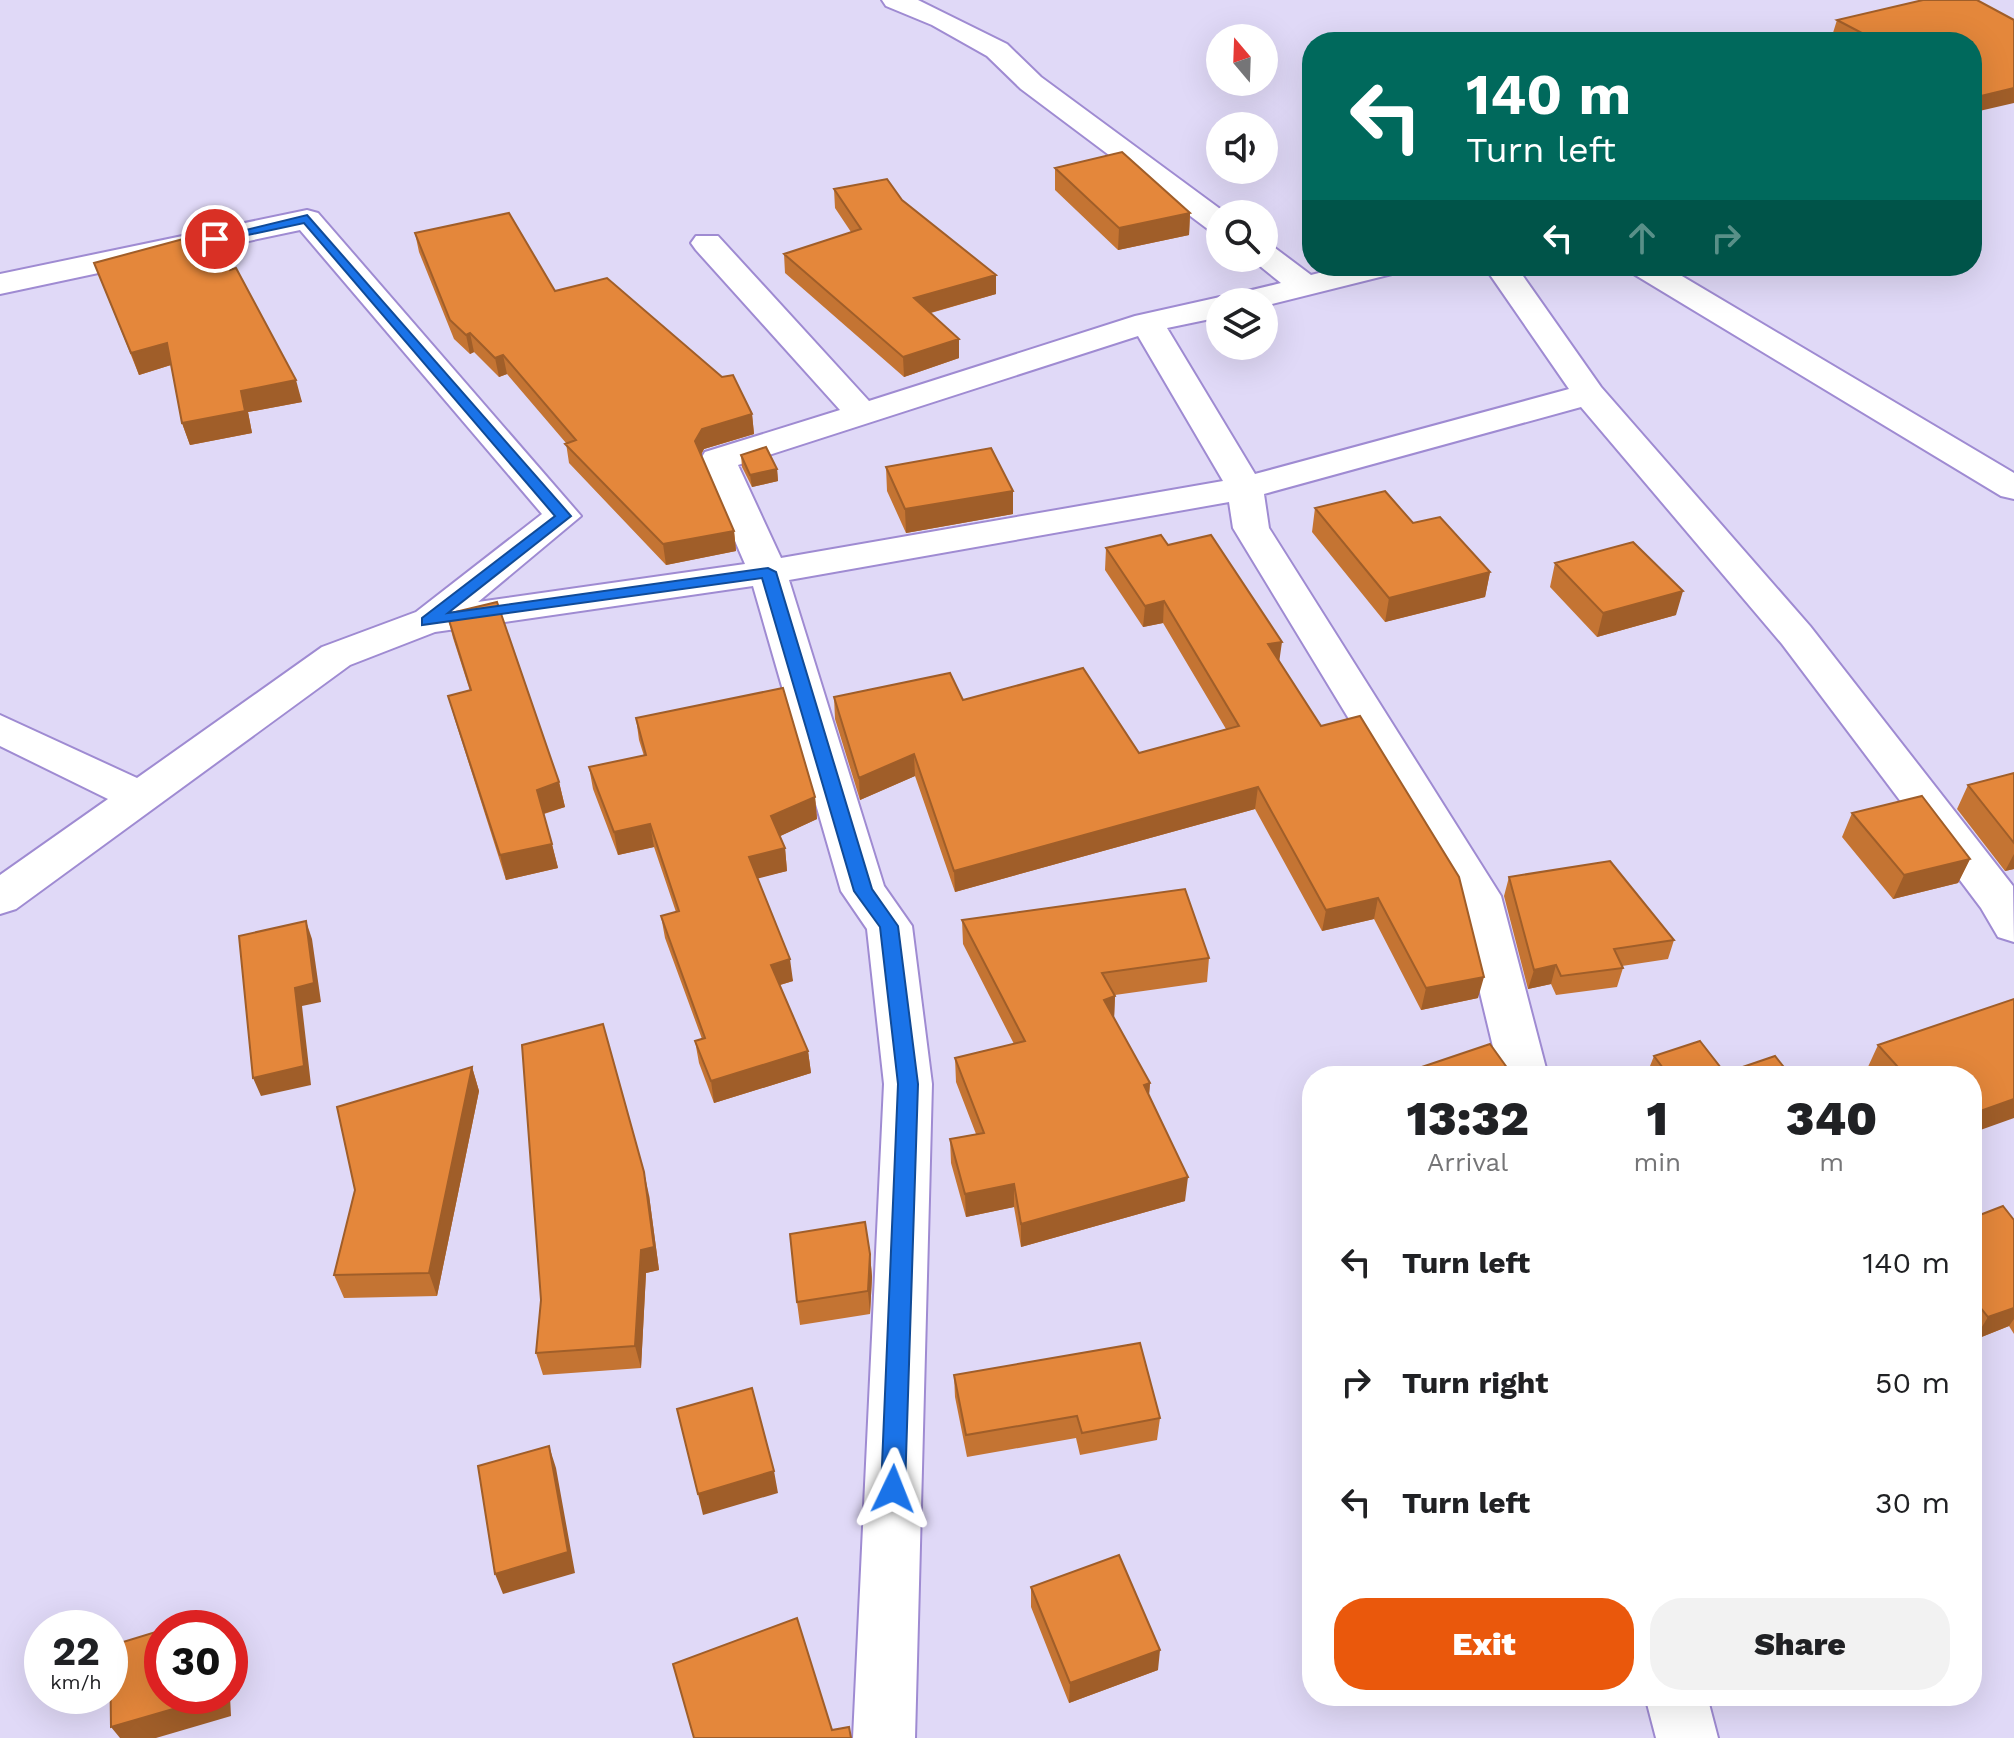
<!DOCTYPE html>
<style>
body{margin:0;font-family:"Work Sans",sans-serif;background:#f2f2f2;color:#202124;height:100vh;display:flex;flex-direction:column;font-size:30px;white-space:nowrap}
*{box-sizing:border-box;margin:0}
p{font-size:26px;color:#757577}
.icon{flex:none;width:44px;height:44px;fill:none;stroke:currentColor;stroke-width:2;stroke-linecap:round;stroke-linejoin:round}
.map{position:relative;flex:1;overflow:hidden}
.details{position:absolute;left:1302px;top:1066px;width:680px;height:640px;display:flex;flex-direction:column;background:#fff;border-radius:32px;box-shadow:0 8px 32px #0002}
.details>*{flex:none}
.guide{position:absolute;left:1302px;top:32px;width:680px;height:244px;border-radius:32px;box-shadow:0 8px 32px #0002;background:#00695c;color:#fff;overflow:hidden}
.needle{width:52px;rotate:341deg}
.tools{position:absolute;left:1206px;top:24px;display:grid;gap:16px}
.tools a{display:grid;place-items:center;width:72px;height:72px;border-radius:50%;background:#fff;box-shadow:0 8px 32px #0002;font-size:40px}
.speed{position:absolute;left:24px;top:1610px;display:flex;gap:16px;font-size:40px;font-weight:700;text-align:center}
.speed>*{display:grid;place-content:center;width:104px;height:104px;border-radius:50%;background:#fff;box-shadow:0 8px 32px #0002;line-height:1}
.speed small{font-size:20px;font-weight:400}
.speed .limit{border:12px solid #d22;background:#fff;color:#111}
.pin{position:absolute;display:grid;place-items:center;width:68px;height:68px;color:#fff;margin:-34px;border:4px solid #fff;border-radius:50%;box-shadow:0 2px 8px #0007}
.me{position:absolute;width:88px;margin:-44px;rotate:2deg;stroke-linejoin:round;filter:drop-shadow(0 0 6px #0008)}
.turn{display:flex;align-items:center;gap:28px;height:168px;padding:0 32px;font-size:36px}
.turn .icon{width:104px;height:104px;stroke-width:2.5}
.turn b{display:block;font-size:56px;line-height:68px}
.lanes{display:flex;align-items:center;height:76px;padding:0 32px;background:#0003;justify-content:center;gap:40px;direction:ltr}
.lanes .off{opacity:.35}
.eta{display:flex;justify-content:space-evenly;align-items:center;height:136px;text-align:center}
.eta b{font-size:48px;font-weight:800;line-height:56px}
.action{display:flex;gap:16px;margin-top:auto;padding:16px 32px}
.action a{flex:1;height:92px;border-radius:32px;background:#ea580c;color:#fff;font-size:32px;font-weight:800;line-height:92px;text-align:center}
.action a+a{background:#f2f2f2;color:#202124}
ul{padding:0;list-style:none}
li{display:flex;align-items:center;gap:24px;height:120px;padding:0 32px}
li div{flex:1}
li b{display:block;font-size:30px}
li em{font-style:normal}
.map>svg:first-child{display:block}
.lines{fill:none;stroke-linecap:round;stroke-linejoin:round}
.street-casing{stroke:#9f8bd2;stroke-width:4}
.street{fill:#fff;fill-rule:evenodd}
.wall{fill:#c47433}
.shaded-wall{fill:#a05e29}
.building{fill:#e4873b;stroke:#a05e29;stroke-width:2}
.route{fill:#1a73e8;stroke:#114b97;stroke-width:2}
</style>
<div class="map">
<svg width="2014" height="1738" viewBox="0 0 2014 1738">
<rect width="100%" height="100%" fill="#e0d9f7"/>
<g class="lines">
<defs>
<path id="street" d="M 882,0 L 918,0 L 1007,44 L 1041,77 L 1227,214 L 1220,214 L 1220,232 L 1209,230 L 1021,89 L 987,56 L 932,25 L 886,6 Z
M 307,210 L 318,213 L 581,516 L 478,602 L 745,564 L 700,460 L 705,452 L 840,410 L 696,250 L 691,243 L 696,236 L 718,236 L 869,401 L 1135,316 L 1220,297 L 1228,299 L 1231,295 L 1281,283 L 1250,258 L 1264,258 L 1264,246 L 1275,248 L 1311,275 L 1347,266 L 1401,266 L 1396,273 L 1264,306 L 1264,302 L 1220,302 L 1220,317 L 1167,328 L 1255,474 L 1569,389 L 1484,266 L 1516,266 L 1601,387 L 1810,626 L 2013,886 L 2014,942 L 1998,937 L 1981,908 L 1782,644 L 1581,407 L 1264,494 L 1269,528 L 1501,896 L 1548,1076 L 1500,1076 L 1457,897 L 1233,528 L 1229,502 L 789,580 L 884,886 L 912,926 L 932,1084 L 915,1738 L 853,1738 L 884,1084 L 867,929 L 841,891 L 753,586 L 435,632 L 350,665 L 16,909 L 0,914 L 0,875 L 108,799 L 0,746 L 0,715 L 137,778 L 322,647 L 416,612 L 542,514 L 300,230 L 0,294 L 0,274 ZM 1138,336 L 1223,481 L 781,558 L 738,465 Z
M 1627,266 L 1665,266 L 2014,473 L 2014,499 L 2001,496 L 1632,273 Z
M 1645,1696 L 1707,1696 L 1718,1738 L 1656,1738 Z"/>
</defs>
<use href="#street" class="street-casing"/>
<use href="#street" class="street"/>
</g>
<path class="wall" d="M 1837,20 L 2014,20 L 1975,112 L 1972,111 L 1972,42 L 1843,42 L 1832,36 Z
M 1055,168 L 1190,213 L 1189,235 L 1118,250 L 1055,190 Z
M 834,189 L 902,200 L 996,275 L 996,294 L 931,313 L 959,358 L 904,377 L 785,273 L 784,254 L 851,232 L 835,208 Z
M 415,233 L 555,291 L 752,414 L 754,434 L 704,449 L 701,455 L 734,531 L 736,551 L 666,565 L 569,463 L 566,443 L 507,374 L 499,377 L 474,352 L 470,354 L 454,339 L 419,252 Z
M 94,263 L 230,270 L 302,402 L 248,412 L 252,433 L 190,445 L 182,423 L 171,365 L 139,375 Z
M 741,455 L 777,469 L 778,481 L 752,487 L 742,467 Z
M 886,467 L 1013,514 L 906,533 L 887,491 Z
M 1315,508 L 1413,523 L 1490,572 L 1485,597 L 1385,622 L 1312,532 Z
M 1168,545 L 1280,662 L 1478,998 L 1421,1010 L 1374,919 L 1322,931 L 1255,809 L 955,892 L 915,776 L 860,800 L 835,719 L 834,697 L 963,700 L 1139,753 L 1226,729 L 1163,623 L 1143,627 L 1105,570 L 1106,548 Z
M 1555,563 L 1676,615 L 1597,637 L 1550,587 Z
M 447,614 L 559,782 L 565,807 L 544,814 L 558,868 L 506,880 L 455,720 L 448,696 L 470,691 L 453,638 Z
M 636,718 L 815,797 L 817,819 L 780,836 L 785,848 L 787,871 L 757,878 L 793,981 L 780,985 L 808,1051 L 811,1073 L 714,1103 L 699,1063 L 695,1041 L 702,1039 L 665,938 L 661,916 L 676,912 L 654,847 L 618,855 L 593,789 L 589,767 L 644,756 L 639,740 Z
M 2014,773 L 2014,869 L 2005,871 L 1957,809 L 1968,785 Z
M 1852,813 L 1970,859 L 1958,883 L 1893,899 L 1842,837 Z
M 1509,877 L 1674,940 L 1668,959 L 1622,966 L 1623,968 L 1617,987 L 1556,995 L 1551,984 L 1528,989 L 1504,896 Z
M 962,920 L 1209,958 L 1207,982 L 1115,995 L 1114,1018 L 1150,1083 L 1149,1095 L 1185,1201 L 1021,1247 L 1014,1207 L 966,1217 L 951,1163 L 950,1139 L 976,1134 L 956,1082 L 955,1058 L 1014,1044 L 963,944 Z
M 1878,1045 L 1972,1076 L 1873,1076 L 1867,1069 Z
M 1654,1056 L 1725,1073 L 1791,1076 L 1646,1076 Z
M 472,1067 L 479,1091 L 437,1296 L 344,1298 L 334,1275 Z
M 649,1195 L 659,1270 L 646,1273 L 641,1368 L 543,1375 L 536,1353 Z
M 1972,1218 L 2014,1220 L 2014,1334 L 2009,1326 L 1974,1340 L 1972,1338 Z
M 870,1254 L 872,1277 L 870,1314 L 800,1325 L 797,1302 Z
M 954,1375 L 1160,1418 L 1157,1440 L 1080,1455 L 1076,1438 L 967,1457 L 955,1397 Z
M 1031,1587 L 1158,1670 L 1069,1703 L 1031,1607 Z"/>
<path class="shaded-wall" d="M 2014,88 L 2014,103 L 1975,112 L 1981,96 Z
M 1190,213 L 1189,235 L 1118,250 L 1119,228 Z
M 996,275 L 996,294 L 915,317 L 914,298 Z
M 470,333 L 474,352 L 470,354 L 466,335 Z
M 959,339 L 959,358 L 904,377 L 903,357 Z
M 167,343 L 174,364 L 139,375 L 131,353 Z
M 503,355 L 507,374 L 499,377 L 495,358 Z
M 296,380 L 302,402 L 248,412 L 252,433 L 190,445 L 182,423 L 241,391 Z
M 752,414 L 754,434 L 704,449 L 697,461 L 695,441 L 702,429 Z
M 777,469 L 778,481 L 752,487 L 750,475 Z
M 1013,491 L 1013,514 L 906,533 L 905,509 Z
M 734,531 L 736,551 L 666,565 L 663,544 Z
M 1490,572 L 1485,597 L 1385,622 L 1389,598 Z
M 1683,591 L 1676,615 L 1597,637 L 1603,613 Z
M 1164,601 L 1163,623 L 1143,627 L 1145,606 Z
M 1282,642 L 1279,663 L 1268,644 Z
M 914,754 L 915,776 L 860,800 L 859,778 Z
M 559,782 L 565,807 L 542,814 L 537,790 Z
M 1258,787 L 1255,809 L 955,892 L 954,871 Z
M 815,797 L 817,819 L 774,839 L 771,816 Z
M 650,824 L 654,847 L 618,855 L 614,832 Z
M 552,844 L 558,868 L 506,880 L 500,855 Z
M 785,848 L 787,871 L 752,880 L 749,857 Z
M 2014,854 L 2014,869 L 2005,871 Z
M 1970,859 L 1958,883 L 1893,899 L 1904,875 Z
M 1378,898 L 1374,919 L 1322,931 L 1326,910 Z
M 306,921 L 312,939 L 321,1002 L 302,1006 L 311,1085 L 261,1096 L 253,1078 L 295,988 Z
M 790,959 L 793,981 L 773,987 L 771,965 Z
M 1556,965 L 1551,984 L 1528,989 L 1534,970 Z
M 1484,977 L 1478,998 L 1421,1010 L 1426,988 Z
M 1115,996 L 1114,1020 L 1104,1000 Z
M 808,1051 L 811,1073 L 714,1103 L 711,1081 Z
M 472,1067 L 479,1091 L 437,1296 L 429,1273 Z
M 1150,1083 L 1148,1107 L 1144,1085 Z
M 2014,1099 L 2014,1118 L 1972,1133 L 1972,1114 Z
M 644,1172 L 649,1195 L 659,1270 L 646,1273 L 641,1368 L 635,1346 Z
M 1188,1177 L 1185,1201 L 1021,1247 L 1021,1224 Z
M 1014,1184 L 1014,1207 L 966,1217 L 965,1194 Z
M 870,1254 L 872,1277 L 870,1314 L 868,1291 Z
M 2014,1308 L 2014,1319 L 2009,1326 L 1974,1340 L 1988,1317 Z
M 549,1446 L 556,1468 L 575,1573 L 503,1594 L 495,1574 Z
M 774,1471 L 778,1493 L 703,1515 L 698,1494 Z
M 213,1615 L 221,1628 L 214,1628 Z
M 1160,1650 L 1158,1670 L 1069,1703 L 1070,1683 Z
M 218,1696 L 230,1696 L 231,1716 L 156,1738 L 120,1738 L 111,1727 Z"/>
<path class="building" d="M 1923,0 L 1977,0 L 2014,20 L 2014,88 L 1981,96 L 1972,91 L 1972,42 L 1879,42 L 1837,20 Z
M 1122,152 L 1190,213 L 1119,228 L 1055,168 Z
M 887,179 L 902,200 L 996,275 L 914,298 L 959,339 L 903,357 L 784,254 L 861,229 L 834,189 Z
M 509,213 L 555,291 L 607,278 L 722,377 L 733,375 L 752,414 L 702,429 L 695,441 L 734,531 L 663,544 L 565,444 L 576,440 L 503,355 L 495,358 L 470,333 L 466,335 L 450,320 L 415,233 Z
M 213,231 L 230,270 L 236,268 L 296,380 L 241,391 L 245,411 L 182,423 L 167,343 L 131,353 L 94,263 Z
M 766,447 L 777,469 L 750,475 L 741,455 Z
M 991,448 L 1013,491 L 905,509 L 886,467 Z
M 1385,491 L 1413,523 L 1440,517 L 1490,572 L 1389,598 L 1315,508 Z
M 1161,535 L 1168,545 L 1211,535 L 1282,642 L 1268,644 L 1321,726 L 1360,716 L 1459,877 L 1484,977 L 1426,988 L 1378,898 L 1326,910 L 1258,787 L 954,871 L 914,754 L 859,778 L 834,697 L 950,673 L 963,700 L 1083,668 L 1139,753 L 1239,726 L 1164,601 L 1145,606 L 1106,548 Z
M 1633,542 L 1683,591 L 1603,613 L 1555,563 Z
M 497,602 L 559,782 L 537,790 L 552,844 L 500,855 L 448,696 L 471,690 L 447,614 Z
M 783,688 L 815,797 L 771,816 L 785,848 L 749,857 L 790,959 L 771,965 L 808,1051 L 711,1081 L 695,1041 L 705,1038 L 661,916 L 679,911 L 650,824 L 614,832 L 589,767 L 646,755 L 636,718 Z
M 2014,773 L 2014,843 L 1968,785 Z
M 1922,796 L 1970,859 L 1904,875 L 1852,813 Z
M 1610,861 L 1674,940 L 1614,949 L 1623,968 L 1561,976 L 1556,965 L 1534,970 L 1509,877 Z
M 1185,889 L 1209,958 L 1102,973 L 1115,996 L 1104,1000 L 1150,1083 L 1144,1085 L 1188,1177 L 1021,1224 L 1014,1184 L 965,1194 L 950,1139 L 984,1133 L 955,1058 L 1025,1041 L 962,920 Z
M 306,921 L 314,983 L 295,988 L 304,1066 L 253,1078 L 239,936 Z
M 2014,999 L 2014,1099 L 1972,1114 L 1972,1076 L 1906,1076 L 1878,1045 Z
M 603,1024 L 644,1172 L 654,1247 L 641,1250 L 635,1346 L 536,1353 L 541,1300 L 522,1045 Z
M 1700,1041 L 1725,1073 L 1775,1056 L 1791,1076 L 1669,1076 L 1654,1056 Z
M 1490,1044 L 1513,1076 L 1398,1075 Z
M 472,1067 L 429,1273 L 334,1275 L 355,1190 L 337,1107 Z
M 2003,1206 L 2014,1220 L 2014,1308 L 1988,1317 L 1972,1297 L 1972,1218 Z
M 865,1222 L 870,1254 L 868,1291 L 797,1302 L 790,1234 Z
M 1140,1343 L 1160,1418 L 1082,1433 L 1077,1416 L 966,1435 L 954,1375 Z
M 752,1388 L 774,1471 L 698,1494 L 677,1409 Z
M 549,1446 L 568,1552 L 495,1574 L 478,1466 Z
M 1119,1555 L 1160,1650 L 1070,1683 L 1031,1587 Z
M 213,1615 L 214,1628 L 170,1628 Z
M 797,1618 L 832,1730 L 849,1727 L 851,1738 L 694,1738 L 673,1664 Z
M 162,1630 L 162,1696 L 218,1696 L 111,1727 L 110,1646 Z"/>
<path class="route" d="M 307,215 L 571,516 L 448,613 L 768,568 L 776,572 L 872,889 L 898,926 L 918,1084 L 905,1489 L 901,1497 L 893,1500 L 885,1497 L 881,1489 L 898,1084 L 880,927 L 854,891 L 762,578 L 422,625 L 422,618 L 555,516 L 304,223 L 215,242 L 209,239 Z"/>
</svg>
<div class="tools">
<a><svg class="needle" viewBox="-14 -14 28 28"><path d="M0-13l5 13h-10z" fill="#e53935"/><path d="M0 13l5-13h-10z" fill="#757577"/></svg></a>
<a><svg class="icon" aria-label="sound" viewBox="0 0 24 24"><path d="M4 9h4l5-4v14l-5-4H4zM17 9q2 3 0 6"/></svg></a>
<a><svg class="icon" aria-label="search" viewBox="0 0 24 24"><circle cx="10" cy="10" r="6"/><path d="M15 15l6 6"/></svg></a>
<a><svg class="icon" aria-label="layers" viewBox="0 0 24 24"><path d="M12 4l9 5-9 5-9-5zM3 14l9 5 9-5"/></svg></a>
</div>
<div class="speed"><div>22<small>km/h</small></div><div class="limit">30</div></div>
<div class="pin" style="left:215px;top:239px;background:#d93025"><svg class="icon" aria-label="arrive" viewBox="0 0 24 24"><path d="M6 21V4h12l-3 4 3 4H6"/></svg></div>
<svg class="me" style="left:893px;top:1489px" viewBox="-20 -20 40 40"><path d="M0-17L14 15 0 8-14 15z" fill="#1a73e8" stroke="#fff" stroke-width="4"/></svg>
<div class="guide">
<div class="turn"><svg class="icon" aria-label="left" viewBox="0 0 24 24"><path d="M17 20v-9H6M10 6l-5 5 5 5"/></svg><div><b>140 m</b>Turn left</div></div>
<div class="lanes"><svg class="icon" aria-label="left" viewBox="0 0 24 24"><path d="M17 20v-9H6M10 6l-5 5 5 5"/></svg><svg class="icon off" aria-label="ahead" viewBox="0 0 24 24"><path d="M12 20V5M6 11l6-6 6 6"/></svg><svg class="icon off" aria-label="right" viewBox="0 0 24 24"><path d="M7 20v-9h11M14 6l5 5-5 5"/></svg></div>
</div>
<section class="details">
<div class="eta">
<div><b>13:32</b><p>Arrival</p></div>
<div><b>1</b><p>min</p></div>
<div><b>340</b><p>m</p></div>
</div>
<ul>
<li><svg class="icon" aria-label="left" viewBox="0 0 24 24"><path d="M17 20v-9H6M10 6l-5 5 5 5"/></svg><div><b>Turn left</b></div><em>140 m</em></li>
<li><svg class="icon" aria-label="right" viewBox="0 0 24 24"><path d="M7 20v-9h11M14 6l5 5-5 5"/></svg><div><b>Turn right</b></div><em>50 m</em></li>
<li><svg class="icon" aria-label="left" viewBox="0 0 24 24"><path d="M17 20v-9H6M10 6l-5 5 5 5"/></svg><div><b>Turn left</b></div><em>30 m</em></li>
</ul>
<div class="action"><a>Exit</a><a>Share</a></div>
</section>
</div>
